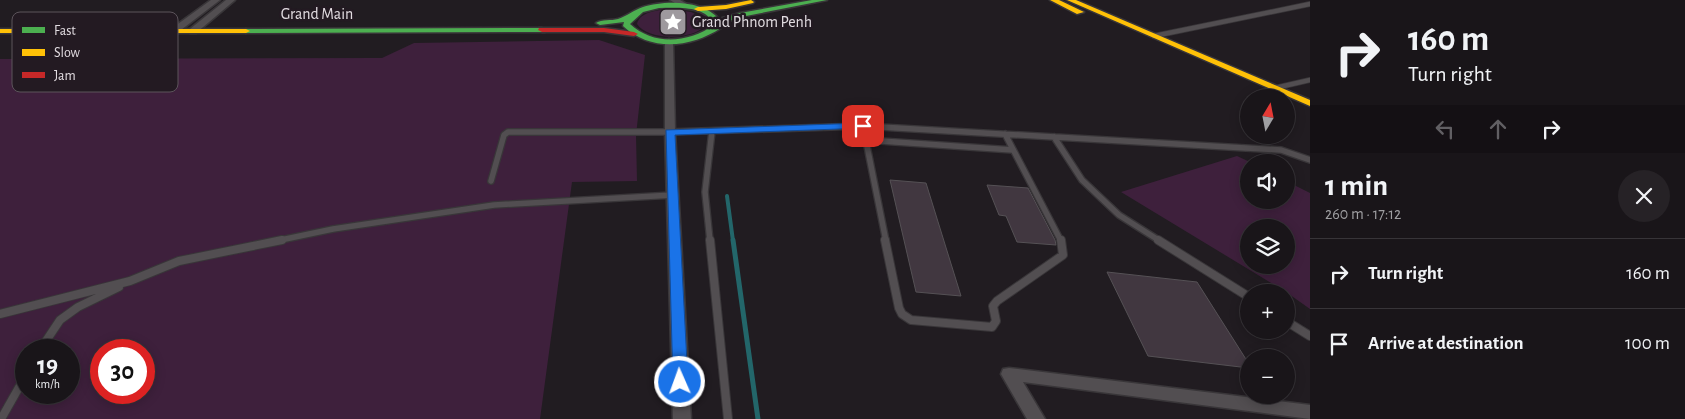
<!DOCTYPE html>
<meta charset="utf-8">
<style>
body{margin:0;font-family:"Alegreya Sans",sans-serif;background:#262226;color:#f1f3f6;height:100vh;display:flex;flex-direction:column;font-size:19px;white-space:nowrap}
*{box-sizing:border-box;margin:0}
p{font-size:16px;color:#9f9fa2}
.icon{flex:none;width:28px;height:28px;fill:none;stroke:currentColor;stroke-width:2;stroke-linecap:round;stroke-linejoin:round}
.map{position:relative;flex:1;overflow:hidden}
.side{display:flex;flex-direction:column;background:#191519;width:375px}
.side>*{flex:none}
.guide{background:#191519;color:#f1f3f6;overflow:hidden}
.needle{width:32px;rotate:10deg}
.tools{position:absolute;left:1240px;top:89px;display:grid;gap:10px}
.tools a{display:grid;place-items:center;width:55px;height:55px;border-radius:50%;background:#191519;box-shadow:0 2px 12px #0003,0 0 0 1px #373438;font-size:25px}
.speed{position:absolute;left:15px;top:339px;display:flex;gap:10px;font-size:25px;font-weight:700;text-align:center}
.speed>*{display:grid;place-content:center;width:65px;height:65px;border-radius:50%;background:#191519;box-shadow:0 2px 12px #0003,0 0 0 1px #373438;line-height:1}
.speed small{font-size:12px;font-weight:400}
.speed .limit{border:8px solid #d22;background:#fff;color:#111}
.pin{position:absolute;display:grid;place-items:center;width:42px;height:42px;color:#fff;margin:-21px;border-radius:10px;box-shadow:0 2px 8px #0006}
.me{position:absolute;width:55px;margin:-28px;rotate:358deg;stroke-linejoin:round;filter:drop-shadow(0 0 4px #0008)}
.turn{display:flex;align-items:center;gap:18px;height:105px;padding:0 15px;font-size:22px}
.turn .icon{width:65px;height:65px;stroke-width:2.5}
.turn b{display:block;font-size:35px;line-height:42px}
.lanes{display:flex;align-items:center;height:48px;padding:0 15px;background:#0003;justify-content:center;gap:25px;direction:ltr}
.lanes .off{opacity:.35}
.round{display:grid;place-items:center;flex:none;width:52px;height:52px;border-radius:26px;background:#262226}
.headline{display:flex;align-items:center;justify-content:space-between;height:85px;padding:0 15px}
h1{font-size:30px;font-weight:600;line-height:38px}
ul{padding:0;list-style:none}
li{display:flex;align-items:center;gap:15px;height:70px;padding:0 15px;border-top:1px solid #373438}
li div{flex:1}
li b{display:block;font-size:19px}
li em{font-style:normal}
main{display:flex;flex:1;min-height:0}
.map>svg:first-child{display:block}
.green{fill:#3e203c;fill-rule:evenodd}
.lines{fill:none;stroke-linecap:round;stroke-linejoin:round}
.stream-far1{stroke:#23666a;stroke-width:4}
.stream{stroke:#23666a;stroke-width:5}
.building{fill:#413740;stroke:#555155}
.lane-far2-casing{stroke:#393639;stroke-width:6}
.lane-far1-casing{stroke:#393639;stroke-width:8}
.lane-casing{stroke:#393639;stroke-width:10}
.street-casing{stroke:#393639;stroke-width:3}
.fast-casing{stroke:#393639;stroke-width:3}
.slow-casing{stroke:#393639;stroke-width:3}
.jam-casing{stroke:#393639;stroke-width:3}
.lane-far2{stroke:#524e51;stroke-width:4.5}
.lane-far1{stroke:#524e51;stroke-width:5.5}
.lane{stroke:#524e51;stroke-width:8}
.street{fill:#524e51;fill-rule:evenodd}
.fast{fill:#4caf50;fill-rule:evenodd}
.slow{fill:#ffc107;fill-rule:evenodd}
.jam{fill:#c62828;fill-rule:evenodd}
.route{fill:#1a73e8;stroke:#114b97}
.labels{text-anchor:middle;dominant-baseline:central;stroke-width:5;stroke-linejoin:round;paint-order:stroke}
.far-street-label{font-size:16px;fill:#e2dce1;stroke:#231a22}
.far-poi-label{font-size:16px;fill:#e2dce1;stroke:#231a22;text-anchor:start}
.key{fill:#231a22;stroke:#5c545b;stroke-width:1}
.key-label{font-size:14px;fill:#e2dce1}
</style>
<main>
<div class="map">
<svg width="1310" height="419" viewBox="0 0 1310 419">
<rect width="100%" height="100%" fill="#211c21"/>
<path class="green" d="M 671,9 L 691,12 L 704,18 L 705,26 C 692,40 648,41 637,24 C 640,11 660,10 671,9 Z
M 599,40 L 645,55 L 636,135 L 637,181 L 572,182 L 540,419 L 0,419 L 0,59 L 382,58 L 414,43 ZM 26,350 L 69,350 L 69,392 L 26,392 ZM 101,350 L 144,350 L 144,392 L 101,392 Z
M 1237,156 L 1250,162 L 1249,200 L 1286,200 L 1286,181 L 1310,193 L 1310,309 L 1286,292 L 1121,192 ZM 1249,228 L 1286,228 L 1286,265 L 1249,265 Z"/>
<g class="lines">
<path class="stream-far1" d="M 727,196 L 733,241"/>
<path class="stream" d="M 733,240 L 758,419"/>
</g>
<path class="building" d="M 890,180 L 926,183 L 961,296 L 916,292 Z
M 987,185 L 1028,188 L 1055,240 L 1056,245 L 1017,242 L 1006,216 L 999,215 Z
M 1107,272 L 1197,282 L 1249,364 L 1249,368 L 1148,356 Z"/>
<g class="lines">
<defs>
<path id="lane-far2" d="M 1154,36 L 1310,4
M 1275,88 L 1310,80"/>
<path id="lane-far1" d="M 863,126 L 886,241
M 1005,134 L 1061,241
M 1054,137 L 1082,180 L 1119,215 L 1160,241
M 866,140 L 1013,150
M 491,181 L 504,135 L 508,132 L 670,132 L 863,126 L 1281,150 L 1310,160
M 276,241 L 333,229 L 494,205 L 673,195
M 710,241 L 705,192 L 712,131"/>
<path id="lane" d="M 710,240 L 728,419
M 885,240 L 899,308 L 902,314 L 911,320 L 992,327 L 996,321 L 993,306 L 997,301 L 1063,255 L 1061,240
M 1158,240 L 1249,297
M 0,314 L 130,281 L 179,261 L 282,240
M 1286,321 L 1310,336
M 40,350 L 60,320 L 78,307 L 119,287
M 1,419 L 26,375"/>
<path id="street" d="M 211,0 L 220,0 L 177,33 L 171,33 L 171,29 Z
M 226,0 L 235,0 L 196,33 L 190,33 L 190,29 Z
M 670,0 L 680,0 L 690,6 L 683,8 Z
M 669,39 L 673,42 L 675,132 L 691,419 L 673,419 L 665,132 L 665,42 Z
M 1009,368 L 1310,405 L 1310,419 L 1023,382 L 1045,419 L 1027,419 L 1001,374 L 1003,369 Z"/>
<path id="fast" d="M 812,0 L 827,0 L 741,17 L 721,24 L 721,28 C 690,48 651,52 623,26 L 624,22 L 600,25 L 596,23 C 602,19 611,21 618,19 C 627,16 634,10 643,7 C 665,0 703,0 719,19 L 740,13 ZM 659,8 C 678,8 706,5 714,25 C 688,43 654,46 630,24 L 643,12 Z
M 542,28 L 546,30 L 545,32 L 246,33 L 242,31 L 246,29 Z"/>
<path id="slow" d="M 751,0 L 754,2 L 753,3 L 726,9 L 698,11 L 694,9 L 698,7 L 726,5 Z
M 1050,0 L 1059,0 L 1084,12 L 1077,14 Z
M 1067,0 L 1076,0 L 1310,100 L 1310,106 Z
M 0,29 L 246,29 L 250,31 L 246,33 L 0,33 Z"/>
<path id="jam" d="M 539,28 L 604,28 L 634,32 L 638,34 L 634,36 L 604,32 L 542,32 L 538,30 Z"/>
</defs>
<use href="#lane-far2" class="lane-far2-casing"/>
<use href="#lane-far1" class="lane-far1-casing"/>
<use href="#lane" class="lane-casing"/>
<use href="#street" class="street-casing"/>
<use href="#fast" class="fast-casing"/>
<use href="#slow" class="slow-casing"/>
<use href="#jam" class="jam-casing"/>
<use href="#lane-far2" class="lane-far2"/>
<use href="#lane-far1" class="lane-far1"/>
<use href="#lane" class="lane"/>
<use href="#street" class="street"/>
<use href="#fast" class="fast"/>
<use href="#slow" class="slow"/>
<use href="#jam" class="jam"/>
</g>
<path class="route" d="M 863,123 L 868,126 L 866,128 L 675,135 L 688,382 L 686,386 L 680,388 L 675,386 L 673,382 L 666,130 Z"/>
<defs>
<symbol id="sight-square" viewBox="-11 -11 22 22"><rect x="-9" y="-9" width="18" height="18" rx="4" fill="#9e999e" stroke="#231a22"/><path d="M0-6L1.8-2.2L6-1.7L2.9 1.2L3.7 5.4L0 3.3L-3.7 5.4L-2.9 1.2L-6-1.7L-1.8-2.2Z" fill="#fff"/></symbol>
</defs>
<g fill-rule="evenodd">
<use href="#sight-square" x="657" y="6" width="32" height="32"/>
</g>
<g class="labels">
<g class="far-street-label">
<text x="317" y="14">Grand Main</text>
</g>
<g class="far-poi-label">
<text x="692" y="22">Grand Phnom Penh</text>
</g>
</g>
<rect x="12" y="12" width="166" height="80" rx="8" class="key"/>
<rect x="22" y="27" width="23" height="6" fill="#4caf50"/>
<rect x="22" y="49" width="23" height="7" fill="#ffc107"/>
<rect x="22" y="72" width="23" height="6" fill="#c62828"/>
<g class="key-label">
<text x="54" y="35">Fast</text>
<text x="54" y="57">Slow</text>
<text x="54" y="80">Jam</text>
</g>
</svg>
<div class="tools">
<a><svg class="needle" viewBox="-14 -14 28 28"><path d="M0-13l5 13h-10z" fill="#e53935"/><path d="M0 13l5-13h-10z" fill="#9f9fa2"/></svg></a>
<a><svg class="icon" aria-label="sound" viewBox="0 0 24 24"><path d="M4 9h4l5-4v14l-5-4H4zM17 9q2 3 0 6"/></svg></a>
<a><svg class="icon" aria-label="layers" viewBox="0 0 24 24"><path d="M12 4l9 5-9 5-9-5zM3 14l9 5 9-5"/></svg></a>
<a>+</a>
<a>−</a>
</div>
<div class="speed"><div>19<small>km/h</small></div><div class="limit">30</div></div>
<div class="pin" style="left:863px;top:126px;background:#d93025"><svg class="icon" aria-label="arrive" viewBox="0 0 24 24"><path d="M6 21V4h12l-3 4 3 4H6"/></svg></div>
<svg class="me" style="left:680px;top:382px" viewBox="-20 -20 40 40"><circle r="17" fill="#1a73e8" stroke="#fff" stroke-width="3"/><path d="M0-11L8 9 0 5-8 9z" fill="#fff"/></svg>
</div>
<section class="side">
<div class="guide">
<div class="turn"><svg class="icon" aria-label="right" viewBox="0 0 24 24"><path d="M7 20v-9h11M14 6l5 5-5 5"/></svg><div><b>160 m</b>Turn right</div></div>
<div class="lanes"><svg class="icon off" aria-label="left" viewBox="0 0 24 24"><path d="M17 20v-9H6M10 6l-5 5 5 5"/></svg><svg class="icon off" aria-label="ahead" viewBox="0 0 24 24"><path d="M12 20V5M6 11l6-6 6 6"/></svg><svg class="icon" aria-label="right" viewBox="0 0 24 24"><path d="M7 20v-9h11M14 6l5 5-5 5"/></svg></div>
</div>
<div class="headline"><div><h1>1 min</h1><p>260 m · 17:12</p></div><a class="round"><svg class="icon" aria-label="close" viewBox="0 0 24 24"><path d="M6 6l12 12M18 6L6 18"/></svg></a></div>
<ul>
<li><svg class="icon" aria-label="right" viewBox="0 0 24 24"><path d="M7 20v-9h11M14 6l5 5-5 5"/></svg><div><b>Turn right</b></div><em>160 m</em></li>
<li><svg class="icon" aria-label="arrive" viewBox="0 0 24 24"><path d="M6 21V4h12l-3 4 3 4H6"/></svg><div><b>Arrive at destination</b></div><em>100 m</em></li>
</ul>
</section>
</main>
